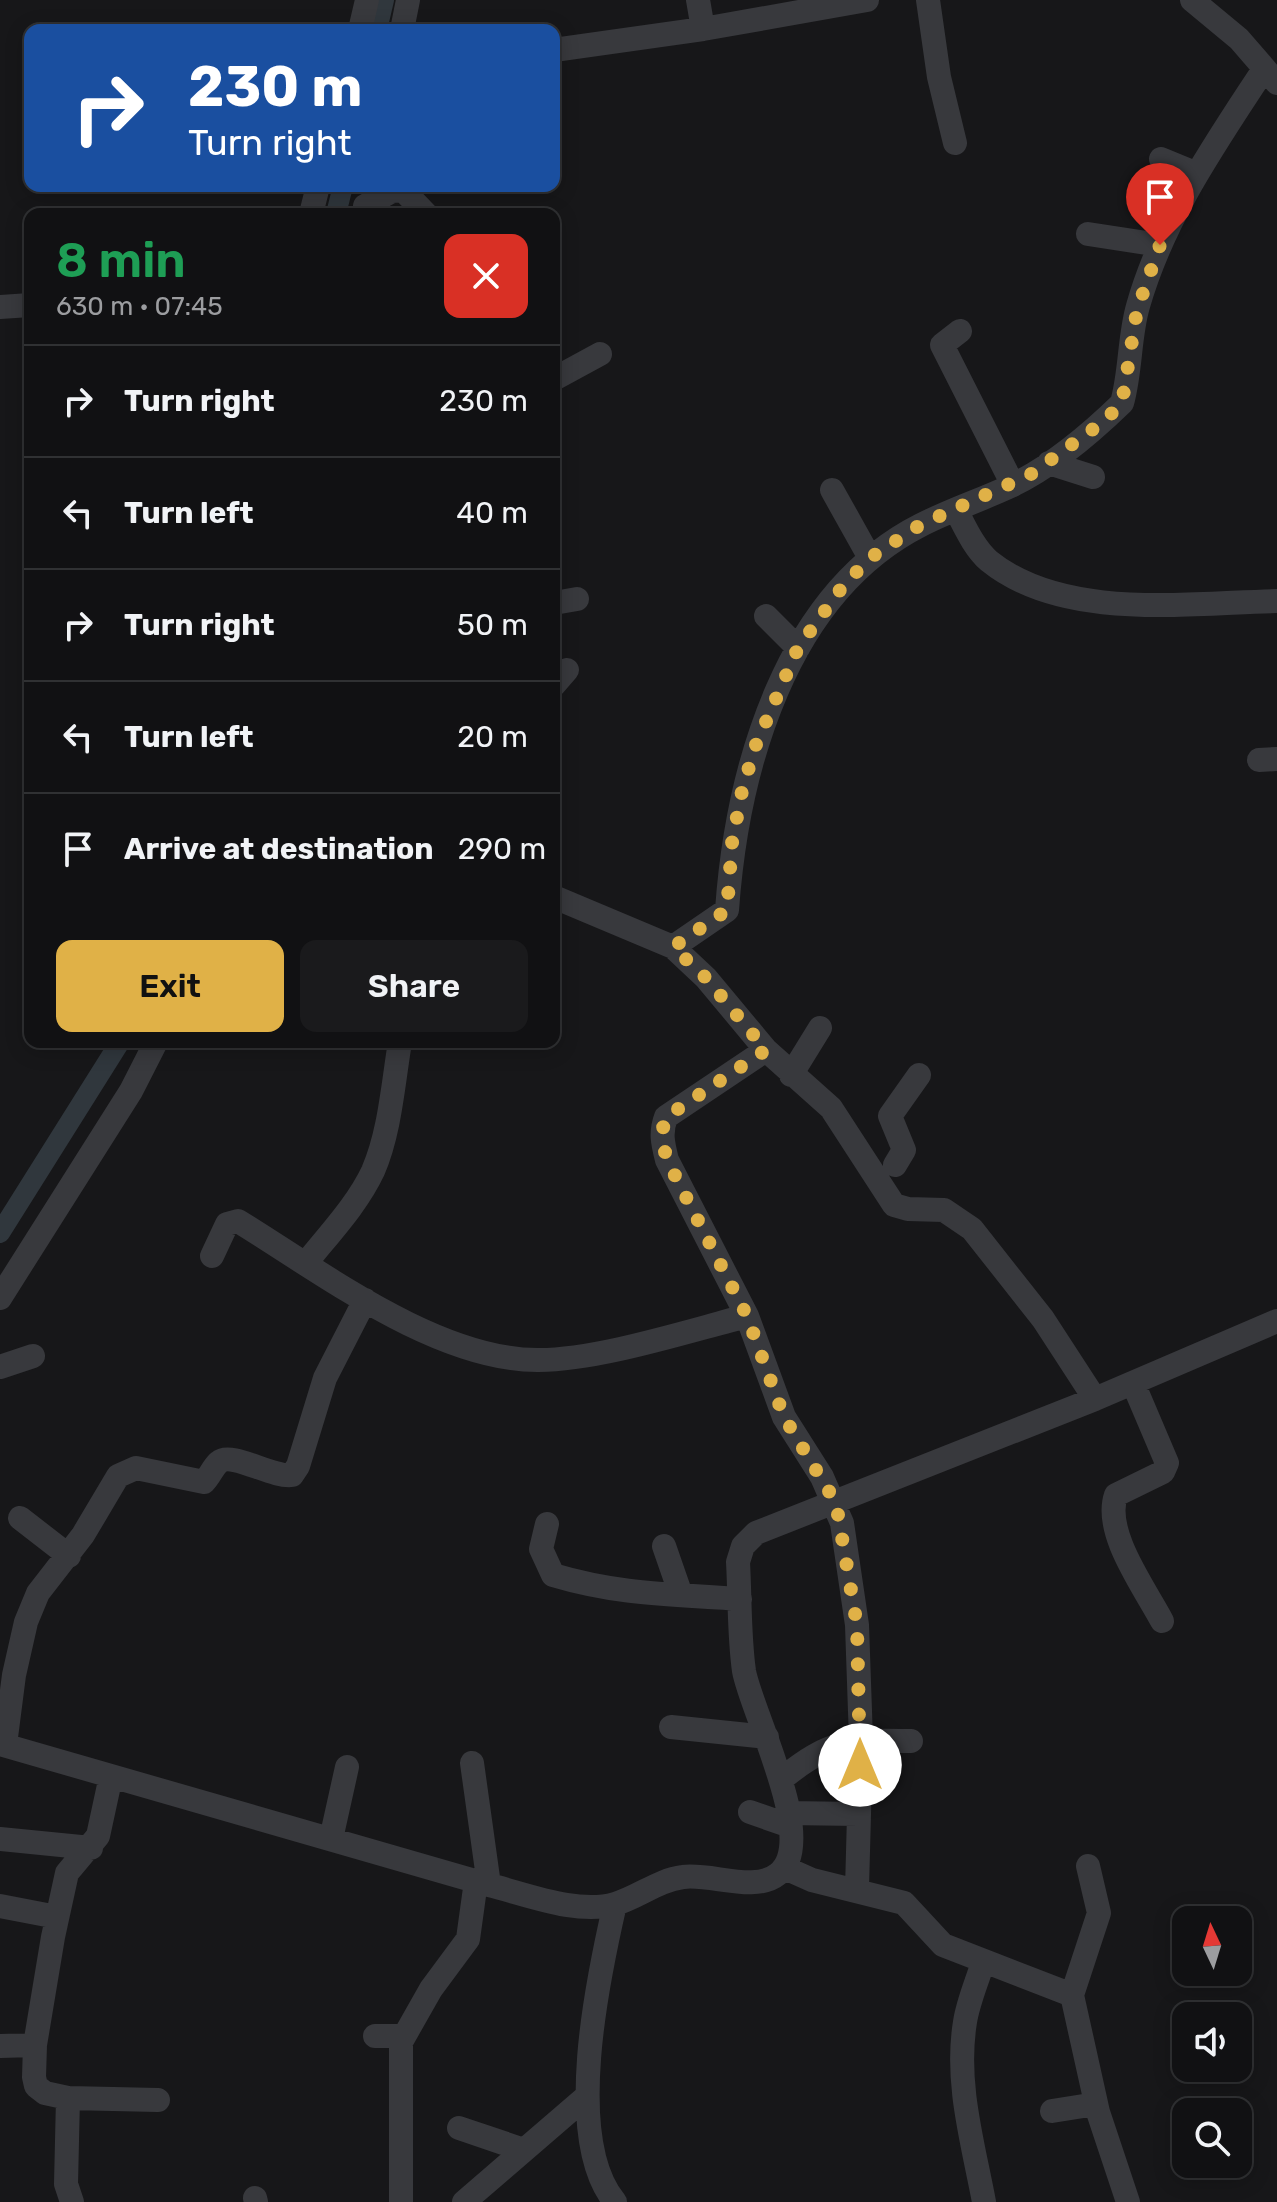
<!DOCTYPE html>
<meta charset="utf-8">
<style>
body{margin:0;font-family:Rubik,sans-serif;background:#1a1a1c;color:#f1f3f6;height:100vh;display:flex;flex-direction:column;font-size:30px;white-space:nowrap}
*{box-sizing:border-box;margin:0}
p{font-size:26px;color:#9c9da0}
.icon{flex:none;width:44px;height:44px;fill:none;stroke:currentColor;stroke-width:2;stroke-linecap:round;stroke-linejoin:round}
.map{position:relative;flex:1;overflow:hidden}
.drawer{position:absolute;left:24px;top:208px;width:536px;height:840px;display:flex;flex-direction:column;background:#111113;border-radius:16px;box-shadow:0 4px 20px #0003,0 0 0 2px #303133}
.drawer>*{flex:none}
.banner{position:absolute;left:24px;top:24px;width:536px;height:168px;border-radius:16px;box-shadow:0 4px 20px #0003,0 0 0 2px #303133;background:#1a4fa0;color:#fff;overflow:hidden}
.needle{width:52px;rotate:356deg}
.tools{position:absolute;left:1172px;top:1906px;display:grid;gap:16px}
.tools a{display:grid;place-items:center;width:80px;height:80px;border-radius:16px;background:#111113;box-shadow:0 4px 20px #0003,0 0 0 2px #303133;font-size:40px}
.pin{position:absolute;display:grid;place-items:center;width:68px;height:68px;color:#fff;margin:-82px -34px;border-radius:50% 50% 50% 0;rotate:-45deg;box-shadow:0 0 8px #0007}
.pin .icon{rotate:45deg}
.me{position:absolute;width:88px;margin:-44px;rotate:0deg;stroke-linejoin:round;filter:drop-shadow(0 0 6px #0008)}
.turn{display:flex;align-items:center;gap:28px;height:168px;padding:0 32px;font-size:36px}
.turn .icon{width:104px;height:104px;stroke-width:2.5}
.turn b{display:block;font-size:56px;line-height:68px}
.round{display:grid;place-items:center;flex:none;width:84px;height:84px;border-radius:16px;background:#1a1a1c}
.headline{display:flex;align-items:center;justify-content:space-between;height:136px;padding:0 32px}
h1{font-size:48px;font-weight:600;line-height:60px;color:#1e9e55}
.cta{display:flex;gap:16px;margin-top:auto;padding:16px 32px}
.cta a{flex:1;height:92px;border-radius:16px;background:#e0b147;color:#111;font-size:32px;font-weight:600;line-height:92px;text-align:center}
.cta a+a{background:#1a1a1c;color:#f1f3f6}
ul{padding:0;list-style:none}
li{display:flex;align-items:center;gap:24px;height:112px;padding:0 32px;border-top:2px solid #303133}
li div{flex:1}
li b{display:block;font-size:30px}
li em{font-style:normal}
.map>svg:first-child{display:block}
.lines{fill:none;stroke-linecap:round;stroke-linejoin:round}
.canal{stroke:#30373d;stroke-width:20}
.minor{stroke:#38393d;stroke-width:24}
.route{stroke:#e0b147;stroke-width:14;stroke-dasharray:0 25.2}
</style>
<div class="map">
<svg width="1277" height="2202" viewBox="0 0 1277 2202">
<rect width="100%" height="100%" fill="#171719"/>
<g class="lines">
<path class="canal" d="M 377,30 L 384,0
M 336,214 L 343,186
M 0,1233 L 120,1042"/>
<path class="minor" d="M 698,0 L 703,29
M 928,0 L 939,77 L 955,143
M 1192,0 L 1239,39 L 1277,83
M 360,30 L 367,0
M 402,30 L 408,0
M 554,50 L 703,29 L 867,0
M 1161,159 L 1195,173
M 365,206 L 392,191 L 403,190 L 426,214
M 311,214 L 318,186
M 1088,234 L 1160,245
M 0,307 L 30,305
M 960,331 L 942,345 L 1013,485
M 554,379 L 600,354
M 1049,463 L 1093,477
M 832,490 L 870,558
M 956,510 C 965,527 974,548 989,561 C 1063,621 1188,603 1277,601
M 554,603 L 577,599
M 766,616 L 798,648
M 554,685 L 567,670
M 1259,760 L 1277,759
M 554,897 L 673,947 L 706,978 L 766,1050 L 831,1108 L 894,1205 L 908,1209 L 944,1210 L 972,1229 L 1043,1319 L 1095,1399
M 673,947 L 727,910 C 737,770 785,594 921,525 C 950,510 981,500 1011,486 C 1051,467 1090,434 1122,403 C 1131,371 1129,337 1138,306 C 1163,218 1215,144 1264,69
M 766,1050 L 666,1117 C 660,1133 663,1144 667,1160 L 747,1316 L 784,1417 L 822,1477 L 842,1523 L 857,1625 L 861,1740 L 857,1889
M 791,1075 L 820,1028
M 895,1165 L 904,1150 L 890,1116 L 919,1075
M 212,1256 L 227,1224 L 238,1221 C 321,1272 438,1361 539,1360 C 598,1360 688,1331 747,1316
M 306,1263 C 329,1234 357,1205 373,1171 C 390,1132 393,1084 400,1042
M 0,1298 L 131,1091 L 156,1042
M 0,1367 L 33,1356
M 1133,1383 L 1167,1463 L 1163,1472 L 1116,1495 C 1103,1532 1144,1587 1162,1621
M 20,1518 L 69,1556
M 547,1524 L 541,1549 L 553,1575 C 620,1595 672,1594 740,1599
M 664,1546 L 681,1595
M 671,1727 L 767,1737
M 0,1744 L 489,1885 C 526,1894 577,1915 615,1904 C 639,1897 658,1880 683,1877 C 711,1873 755,1893 778,1874 C 820,1842 751,1712 744,1671 C 739,1636 740,1597 738,1562 L 743,1546 L 756,1533 L 1095,1399 L 1277,1321
M 5,1745 L 14,1675 L 26,1622 L 38,1593 L 83,1535 L 118,1476 L 136,1468 L 204,1482 C 210,1476 213,1467 219,1462 C 231,1451 273,1478 292,1475 L 298,1466 L 325,1378 L 365,1300
M 472,1763 L 489,1885
M 111,1776 L 98,1836 L 67,1873 L 53,1937 L 35,2045 L 34,2077 L 36,2086 L 45,2093 L 68,2098 L 158,2100
M 783,1778 C 831,1739 850,1740 911,1741
M 750,1812 L 790,1826
M 787,1813 L 858,1814
M 0,1839 L 91,1848
M 331,1839 L 347,1767
M 785,1868 L 812,1880 L 904,1903 L 943,1945 L 1072,1995 L 1098,2112 L 1128,2202
M 0,1906 L 57,1917
M 983,1962 C 977,1982 968,2002 965,2022 C 955,2083 973,2143 984,2202
M 1072,1995 L 1099,1913 L 1088,1866
M 375,2036 L 404,2036
M 0,2046 L 35,2045
M 68,2098 L 66,2184 L 72,2202
M 1052,2111 L 1096,2104
M 459,2128 L 524,2150
M 255,2198 L 256,2202
M 401,2202 L 401,2042 L 431,1989 L 468,1939 L 476,1881
M 464,2202 L 587,2096
M 615,2202 C 563,2139 598,1978 615,1904"/>
</g>
<g class="lines">
<path class="route" d="M 860,1765 L 857,1625 L 836,1503 L 784,1417 L 747,1316 L 667,1160 C 663,1144 660,1133 666,1117 L 766,1050 L 706,978 L 673,947 L 727,910 L 732,843 L 742,791 L 755,747 L 798,648 L 843,586 L 870,558 L 920,525 L 1031,474 L 1103,422 L 1122,403 L 1137,310 L 1160,245"/>
</g>
</svg>
<div class="tools">
<a><svg class="needle" viewBox="-14 -14 28 28"><path d="M0-13l5 13h-10z" fill="#e53935"/><path d="M0 13l5-13h-10z" fill="#9c9da0"/></svg></a>
<a><svg class="icon" aria-label="sound" viewBox="0 0 24 24"><path d="M4 9h4l5-4v14l-5-4H4zM17 9q2 3 0 6"/></svg></a>
<a><svg class="icon" aria-label="search" viewBox="0 0 24 24"><circle cx="10" cy="10" r="6"/><path d="M15 15l6 6"/></svg></a>
</div>
<div class="pin" style="left:1160px;top:245px;background:#d93025"><svg class="icon" aria-label="arrive" viewBox="0 0 24 24"><path d="M6 21V4h12l-3 4 3 4H6"/></svg></div>
<svg class="me" style="left:860px;top:1765px" viewBox="-20 -20 40 40"><circle r="19" fill="#fff"/><path d="M0-13L10 11 0 6-10 11z" fill="#e0b147"/></svg>
<div class="banner">
<div class="turn"><svg class="icon" aria-label="right" viewBox="0 0 24 24"><path d="M7 20v-9h11M14 6l5 5-5 5"/></svg><div><b>230 m</b>Turn right</div></div>
</div>
<section class="drawer">
<div class="headline"><div><h1>8 min</h1><p>630 m · 07:45</p></div><a class="round" style="background:#d93025;color:#fff"><svg class="icon" aria-label="close" viewBox="0 0 24 24"><path d="M6 6l12 12M18 6L6 18"/></svg></a></div>
<ul>
<li><svg class="icon" aria-label="right" viewBox="0 0 24 24"><path d="M7 20v-9h11M14 6l5 5-5 5"/></svg><div><b>Turn right</b></div><em>230 m</em></li>
<li><svg class="icon" aria-label="left" viewBox="0 0 24 24"><path d="M17 20v-9H6M10 6l-5 5 5 5"/></svg><div><b>Turn left</b></div><em>40 m</em></li>
<li><svg class="icon" aria-label="right" viewBox="0 0 24 24"><path d="M7 20v-9h11M14 6l5 5-5 5"/></svg><div><b>Turn right</b></div><em>50 m</em></li>
<li><svg class="icon" aria-label="left" viewBox="0 0 24 24"><path d="M17 20v-9H6M10 6l-5 5 5 5"/></svg><div><b>Turn left</b></div><em>20 m</em></li>
<li><svg class="icon" aria-label="arrive" viewBox="0 0 24 24"><path d="M6 21V4h12l-3 4 3 4H6"/></svg><div><b>Arrive at destination</b></div><em>290 m</em></li>
</ul>
<div class="cta"><a>Exit</a><a>Share</a></div>
</section>
</div>
